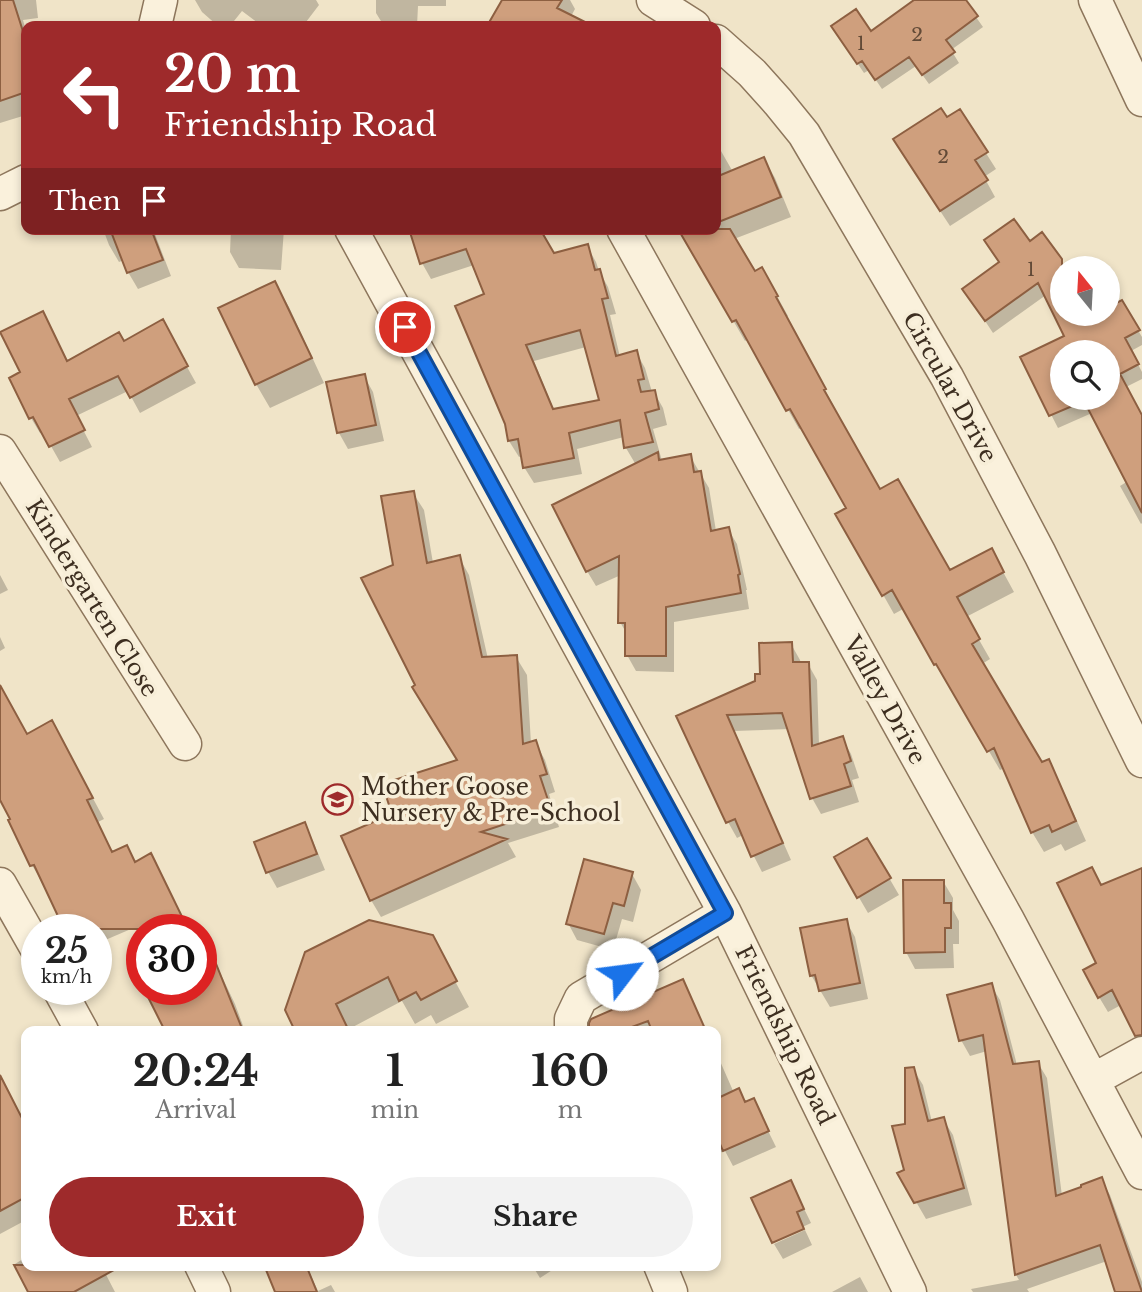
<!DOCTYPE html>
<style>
body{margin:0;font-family:"Libre Baskerville",serif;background:#f2f2f2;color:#222;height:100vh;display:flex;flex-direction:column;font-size:26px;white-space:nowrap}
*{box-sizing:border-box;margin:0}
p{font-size:23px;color:#767676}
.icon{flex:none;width:38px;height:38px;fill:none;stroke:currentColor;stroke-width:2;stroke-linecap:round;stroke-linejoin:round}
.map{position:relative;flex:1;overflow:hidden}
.drawer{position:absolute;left:21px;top:1026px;width:700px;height:245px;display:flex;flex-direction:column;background:#fff;border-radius:14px;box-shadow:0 4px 10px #0003}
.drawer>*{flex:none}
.guide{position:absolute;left:21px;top:21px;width:700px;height:214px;border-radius:14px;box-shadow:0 4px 10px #0003;background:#9e2a2b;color:#fff;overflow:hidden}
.needle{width:46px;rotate:342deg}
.tools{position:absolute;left:1050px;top:256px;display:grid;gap:14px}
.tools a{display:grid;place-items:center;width:70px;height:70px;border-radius:50%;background:#fff;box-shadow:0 4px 10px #0003;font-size:35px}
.speed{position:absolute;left:21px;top:914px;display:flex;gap:14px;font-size:35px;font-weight:700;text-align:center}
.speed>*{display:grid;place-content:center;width:91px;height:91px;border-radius:50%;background:#fff;box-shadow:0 4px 10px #0003;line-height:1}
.speed small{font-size:18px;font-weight:400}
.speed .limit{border:10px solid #d22;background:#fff;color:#111}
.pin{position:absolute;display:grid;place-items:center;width:60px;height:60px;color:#fff;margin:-30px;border:4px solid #fff;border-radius:50%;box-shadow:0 2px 7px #0007}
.me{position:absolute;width:77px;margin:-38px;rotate:60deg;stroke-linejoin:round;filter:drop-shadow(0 0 5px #0008)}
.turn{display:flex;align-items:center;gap:24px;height:147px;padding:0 28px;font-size:32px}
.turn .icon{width:91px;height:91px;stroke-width:2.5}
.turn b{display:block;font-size:49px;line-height:60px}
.then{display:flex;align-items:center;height:66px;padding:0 28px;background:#0003;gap:14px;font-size:26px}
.eta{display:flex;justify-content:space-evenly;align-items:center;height:119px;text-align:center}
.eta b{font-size:42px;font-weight:700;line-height:49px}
.primary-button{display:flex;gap:14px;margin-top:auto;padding:14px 28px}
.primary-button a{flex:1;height:80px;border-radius:42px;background:#9e2a2b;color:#fff;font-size:28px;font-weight:700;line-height:80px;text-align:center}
.primary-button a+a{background:#f2f2f2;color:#222}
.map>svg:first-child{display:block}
.shadow{fill:#0003;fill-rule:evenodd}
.building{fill:#cf9f7d;stroke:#8d5f41;stroke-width:2;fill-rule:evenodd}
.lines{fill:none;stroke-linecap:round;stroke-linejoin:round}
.minor-casing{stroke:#8d765c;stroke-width:35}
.minor{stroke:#faf1dc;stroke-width:32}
.route-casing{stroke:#114b97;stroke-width:18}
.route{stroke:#1a73e8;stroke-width:12}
.labels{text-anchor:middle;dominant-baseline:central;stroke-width:7;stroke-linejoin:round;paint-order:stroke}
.number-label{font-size:19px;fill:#624a37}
.street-label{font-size:23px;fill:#3d2e20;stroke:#f7eed8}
.poi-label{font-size:23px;fill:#3d2e20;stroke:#f7eed8;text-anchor:start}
</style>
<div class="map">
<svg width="1142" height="1292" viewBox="0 0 1142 1292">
<rect width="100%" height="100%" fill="#f0e4c8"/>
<path class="shadow" d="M 0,0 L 36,0 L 38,18 L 23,20 L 26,31 L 26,115 L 0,123 Z
M 195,0 L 316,0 L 319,5 L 303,26 L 262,26 L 242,11 L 230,26 L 218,26 L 202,12 Z
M 376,0 L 446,0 L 446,6 L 418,6 L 417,26 L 384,26 L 376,13 Z
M 504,0 L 570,0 L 575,9 L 569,20 L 573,26 L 489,26 Z
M 917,0 L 964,0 L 983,27 L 951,50 L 959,63 L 929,84 L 916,66 L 882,89 L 869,70 L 864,73 L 839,36 L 870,34 Z
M 960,112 L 996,169 L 984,177 L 995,197 L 950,226 L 904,156 Z
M 721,151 L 733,172 L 764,159 L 775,178 L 791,217 L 734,239 L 754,273 L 762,269 L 788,316 L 786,317 L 836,410 L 834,411 L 880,491 L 949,572 L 1002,570 L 1014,592 L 966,617 L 990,659 L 982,664 L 1042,764 L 1048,762 L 1059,781 L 1086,841 L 1065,851 L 1061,844 L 1044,852 L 1032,832 L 1005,768 L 1000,770 L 949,683 L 947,684 L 905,608 L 894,614 L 838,515 L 849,509 L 802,428 L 799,429 L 748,339 L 745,341 L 695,255 L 693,256 L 682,237 L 679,229 L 716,229 L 716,153 Z
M 103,229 L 153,229 L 171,276 L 138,289 L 128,272 L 124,260 L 119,262 L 109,245 Z
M 231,229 L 284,229 L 281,270 L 239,268 L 230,252 Z
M 411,229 L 553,255 L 587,246 L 596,262 L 599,271 L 608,287 L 616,314 L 610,315 L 620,357 L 636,352 L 645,368 L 652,392 L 654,392 L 663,408 L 667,425 L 653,429 L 662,461 L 690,456 L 709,488 L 716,531 L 728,529 L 737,544 L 747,590 L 746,590 L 749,609 L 674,622 L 674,672 L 636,671 L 627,655 L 627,634 L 620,622 L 621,575 L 596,586 L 587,571 L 636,465 L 626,448 L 624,437 L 577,449 L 582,474 L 534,483 L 524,467 L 522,456 L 519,457 L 509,441 L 486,295 L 474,265 L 431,279 L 422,263 ZM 586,347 L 601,402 L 554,410 L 534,361 Z
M 1042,234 L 1066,268 L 1062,268 L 1062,313 L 1108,313 L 1108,309 L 1121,302 L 1142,337 L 1142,345 L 1131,351 L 1142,372 L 1142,379 L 1126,387 L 1142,418 L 1142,523 L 1141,524 L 1120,486 L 1128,481 L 1092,413 L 1058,428 L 1022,358 L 1066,337 L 1046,295 L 993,333 L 964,289 ZM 1062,352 L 1108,352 L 1108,397 L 1062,397 Z
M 275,283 L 289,307 L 324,383 L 270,408 L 256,384 Z
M 162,322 L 196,383 L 140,413 L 128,391 L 76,416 L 92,447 L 60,462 L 43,432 L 40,433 L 31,418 L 68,363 L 123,343 Z
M 364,376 L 373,392 L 384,441 L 348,449 L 339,433 L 328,383 Z
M 413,493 L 424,510 L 433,563 L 459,557 L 469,575 L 488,659 L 516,657 L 527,675 L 531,744 L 535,742 L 545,760 L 555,792 L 549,794 L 559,827 L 508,843 L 516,857 L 381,917 L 371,900 L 394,815 L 459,761 L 417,686 L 395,567 Z
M 0,575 L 8,590 L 0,594 Z
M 0,637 L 5,648 L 0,651 Z
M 791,644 L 800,660 L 801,664 L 808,664 L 817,680 L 819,745 L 842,738 L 851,754 L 859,778 L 852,780 L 859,802 L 821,814 L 812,798 L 789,729 L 734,731 L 791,860 L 762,872 L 743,835 L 737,838 L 728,822 L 679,717 L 757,682 Z
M 0,688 L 27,736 L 64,744 L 104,819 L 98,822 L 113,854 L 135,863 L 151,855 L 186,923 L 192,920 L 198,929 L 142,929 L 142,934 L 138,926 L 96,944 L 96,929 L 66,929 L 46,886 L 44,886 L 32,865 L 0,797 Z
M 304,824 L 313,841 L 325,870 L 277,888 L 268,872 Z
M 867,840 L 899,895 L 868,913 L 836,858 Z
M 1142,870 L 1142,1028 L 1121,1005 L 1108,1012 L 1099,997 L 1099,964 L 1101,887 Z
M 632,874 L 641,890 L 633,922 L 622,919 L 613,950 L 577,940 L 568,923 Z
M 943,881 L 953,898 L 953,910 L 959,921 L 959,944 L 953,944 L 954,968 L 915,969 L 906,952 Z
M 846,921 L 855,937 L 868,999 L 830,1007 L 811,975 Z
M 369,922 L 443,959 L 469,1007 L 436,1024 L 431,1015 L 415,1024 L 402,1001 L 349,1029 L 350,1031 L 297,1031 Z
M 205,941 L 235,1004 L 245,1031 L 167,1031 L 146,989 L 201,989 Z
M 682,981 L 691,997 L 706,1031 L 591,1031 Z
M 991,985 L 1000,1000 L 1017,1065 L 1038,1063 L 1047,1078 L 1062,1196 L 1101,1179 L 1110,1195 L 1142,1282 L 1142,1292 L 1117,1292 L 1107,1261 L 1027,1289 L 1029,1292 L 973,1292 L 971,1289 L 1019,1280 L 1016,1275 L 987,1051 L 970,1056 L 961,1040 Z
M 716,1052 L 734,1093 L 739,1091 L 746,1104 L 753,1100 L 776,1147 L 733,1166 L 725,1151 L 716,1154 Z
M 913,1069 L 923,1085 L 932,1122 L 943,1119 L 953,1135 L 972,1205 L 926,1219 L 900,1174 L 907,1171 L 907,1126 Z
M 0,1078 L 26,1127 L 26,1220 L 0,1234 Z
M 791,1182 L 812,1225 L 811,1223 L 773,1241 Z
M 805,1230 L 812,1245 L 783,1259 L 774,1244 Z
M 26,1257 L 26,1265 L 101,1265 L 115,1292 L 30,1292 L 15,1264 Z
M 306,1265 L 318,1291 L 331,1285 L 335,1292 L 277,1292 Z
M 532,1265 L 560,1265 L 540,1278 Z
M 860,1277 L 868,1292 L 832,1292 Z"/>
<path class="building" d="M 0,0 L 13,0 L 26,41 L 26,92 L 0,101 Z
M 502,0 L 562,0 L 557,8 L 593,26 L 487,26 Z
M 914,0 L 966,0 L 978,16 L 946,40 L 955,52 L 922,75 L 909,57 L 875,80 L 862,61 L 857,64 L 831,26 L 856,9 L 871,31 Z
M 941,108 L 947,117 L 960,109 L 988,152 L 975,160 L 988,180 L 940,211 L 893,139 Z
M 764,157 L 781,197 L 716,223 L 716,177 Z
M 1014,219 L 1030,241 L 1042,232 L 1062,259 L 1062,313 L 1108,313 L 1108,307 L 1122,300 L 1140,330 L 1125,338 L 1139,364 L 1120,374 L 1142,415 L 1142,513 L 1084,401 L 1049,416 L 1020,357 L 1064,336 L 1038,283 L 985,321 L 962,289 L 999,262 L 984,240 ZM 1062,352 L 1108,352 L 1108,397 L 1062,397 Z
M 110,229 L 151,229 L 163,260 L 127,273 Z
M 409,229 L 540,229 L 554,253 L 588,244 L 595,270 L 600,269 L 608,298 L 602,299 L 616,356 L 637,350 L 644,379 L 638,380 L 641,392 L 655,390 L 659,409 L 645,413 L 653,442 L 624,448 L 620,420 L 569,433 L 574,458 L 523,468 L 518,439 L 508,441 L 505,424 L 455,306 L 484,294 L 466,249 L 420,264 ZM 580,330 L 599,400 L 553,409 L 526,345 Z
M 678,229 L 730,229 L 755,271 L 762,267 L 778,296 L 776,297 L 826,389 L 824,390 L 880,489 L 898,479 L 950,570 L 992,548 L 1004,572 L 957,597 L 980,639 L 972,644 L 1042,762 L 1049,759 L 1076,821 L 1052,832 L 1049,825 L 1031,833 L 994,748 L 987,752 L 936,664 L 934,665 L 892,590 L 882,596 L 835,514 L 846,508 L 790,409 L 786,411 L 736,320 L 732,322 Z
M 275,281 L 312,358 L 255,385 L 218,308 Z
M 43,311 L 67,361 L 119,332 L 124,341 L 163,319 L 188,366 L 130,398 L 118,376 L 69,399 L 85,430 L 49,447 L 33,417 L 29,419 L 9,378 L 20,372 L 0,332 Z
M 365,374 L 376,425 L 337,433 L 326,382 Z
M 658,452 L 659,460 L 691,454 L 694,472 L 701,471 L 711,531 L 729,527 L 740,574 L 738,575 L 741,593 L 666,607 L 666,656 L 625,656 L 625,623 L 618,623 L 619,556 L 586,572 L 552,505 Z
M 414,491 L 427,563 L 460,555 L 482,657 L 517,655 L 523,744 L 536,740 L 547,774 L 540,776 L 551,809 L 481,832 L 507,839 L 370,901 L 341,836 L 392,814 L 382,784 L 457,760 L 412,687 L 415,685 L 361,578 L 393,565 L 381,496 Z
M 792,642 L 793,662 L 809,662 L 812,746 L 843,736 L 851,761 L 844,764 L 851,786 L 810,799 L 782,713 L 727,715 L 783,843 L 751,857 L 735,819 L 726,823 L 676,716 L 755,681 L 755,674 L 760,674 L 759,643 Z
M 0,685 L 27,734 L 52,720 L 93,798 L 87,800 L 112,852 L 127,845 L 135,862 L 151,853 L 188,929 L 64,929 L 34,865 L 30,866 L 8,820 L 10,819 L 0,800 Z
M 305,822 L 317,854 L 266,873 L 254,842 Z
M 867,838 L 891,878 L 857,898 L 834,857 Z
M 584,859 L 633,872 L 624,906 L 613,903 L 604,934 L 566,924 Z
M 1092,867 L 1101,885 L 1142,868 L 1142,1035 L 1135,1036 L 1112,990 L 1098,998 L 1083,970 L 1096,963 L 1057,883 Z
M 903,880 L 944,880 L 944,903 L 951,903 L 951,928 L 945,928 L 945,952 L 904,953 Z
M 847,919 L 860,983 L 819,991 L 815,975 L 810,976 L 800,928 Z
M 369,920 L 433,935 L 457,981 L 421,1000 L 416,992 L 399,1001 L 388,977 L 336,1004 L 349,1031 L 295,1031 L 285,1010 L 305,952 Z
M 201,929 L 202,929 L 243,1031 L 165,1031 L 144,989 L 201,989 Z
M 683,979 L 706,1031 L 652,1031 L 648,1021 L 621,1031 L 589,1031 L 589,1023 L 591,1019 Z
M 992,983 L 1013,1064 L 1039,1061 L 1056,1196 L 1081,1187 L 1081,1185 L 1102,1177 L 1142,1292 L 1115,1292 L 1100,1245 L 1015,1275 L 983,1035 L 959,1041 L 947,995 Z
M 914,1067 L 928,1121 L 944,1117 L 964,1188 L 914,1203 L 897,1173 L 904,1170 L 892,1126 L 905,1124 L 905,1068 Z
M 0,1075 L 26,1126 L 26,1197 L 0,1211 Z
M 739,1088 L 745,1102 L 754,1098 L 769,1131 L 723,1151 L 716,1135 L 716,1099 Z
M 791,1180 L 804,1209 L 797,1212 L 804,1229 L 772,1243 L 751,1198 Z
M 14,1265 L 123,1265 L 74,1292 L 28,1292 Z
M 264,1265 L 306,1265 L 317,1292 L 275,1292 Z"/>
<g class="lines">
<defs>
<path id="minor" d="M 653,0 L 694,26
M 1095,0 L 1142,100
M 155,26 L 161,0
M 716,41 L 752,73 L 778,102 L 804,134 L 947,377 L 1040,554 L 1142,761
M 0,194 L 26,181
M 351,229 L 725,913 L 910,1292
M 623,229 L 1008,920 L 1142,1173
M 0,451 L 185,744
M 0,884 L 37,949
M 59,989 L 82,1031
M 571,1031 L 571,1019 L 581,998 L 725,913
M 1093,1080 L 1142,1053
M 201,1265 L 214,1292
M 660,1265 L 671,1292"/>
</defs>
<use href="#minor" class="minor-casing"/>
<use href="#minor" class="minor"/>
</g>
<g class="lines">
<defs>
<path id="route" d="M 405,327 L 725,913 L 622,974"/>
</defs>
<use href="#route" class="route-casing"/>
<use href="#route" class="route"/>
</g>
<defs>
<symbol id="school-ring" viewBox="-11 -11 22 22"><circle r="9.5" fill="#f7eed8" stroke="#9e2a2b" stroke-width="1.5"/><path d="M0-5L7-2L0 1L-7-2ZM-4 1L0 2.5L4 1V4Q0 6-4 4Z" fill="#9e2a2b"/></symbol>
</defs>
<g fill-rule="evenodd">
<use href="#school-ring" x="320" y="782" width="35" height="35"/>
</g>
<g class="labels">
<g class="number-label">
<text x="917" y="34">2</text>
<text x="861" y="43">1</text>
<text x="943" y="156">2</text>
<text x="1031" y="269">1</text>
</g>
<g class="street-label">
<text transform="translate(950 387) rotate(61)">Circular Drive</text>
<text transform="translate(92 598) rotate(58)">Kindergarten Close</text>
<text transform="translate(885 700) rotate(61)">Valley Drive</text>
<text transform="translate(785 1035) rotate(64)">Friendship Road</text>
</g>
<g class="poi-label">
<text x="361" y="787">Mother Goose<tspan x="361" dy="26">Nursery &amp; Pre-School</tspan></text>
</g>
</g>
</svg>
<div class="tools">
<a><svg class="needle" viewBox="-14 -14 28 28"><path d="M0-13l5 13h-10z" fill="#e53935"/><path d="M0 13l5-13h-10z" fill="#767676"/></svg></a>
<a><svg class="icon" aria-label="search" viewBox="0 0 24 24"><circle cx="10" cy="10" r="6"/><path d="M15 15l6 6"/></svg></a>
</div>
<div class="speed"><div>25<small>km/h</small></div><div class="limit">30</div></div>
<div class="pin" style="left:405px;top:327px;background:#d93025"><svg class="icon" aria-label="arrive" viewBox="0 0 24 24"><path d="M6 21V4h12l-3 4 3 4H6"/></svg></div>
<svg class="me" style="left:622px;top:974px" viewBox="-20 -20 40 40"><circle r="19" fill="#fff"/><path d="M0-13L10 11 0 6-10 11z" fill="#1a73e8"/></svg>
<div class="guide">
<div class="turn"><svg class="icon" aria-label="left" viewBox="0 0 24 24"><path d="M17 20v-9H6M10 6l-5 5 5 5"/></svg><div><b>20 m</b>Friendship Road</div></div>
<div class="then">Then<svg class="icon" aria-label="arrive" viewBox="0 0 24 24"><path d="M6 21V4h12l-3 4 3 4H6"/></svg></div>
</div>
<section class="drawer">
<div class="eta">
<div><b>20:24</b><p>Arrival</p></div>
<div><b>1</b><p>min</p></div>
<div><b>160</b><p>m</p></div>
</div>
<div class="primary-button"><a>Exit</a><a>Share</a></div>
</section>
</div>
